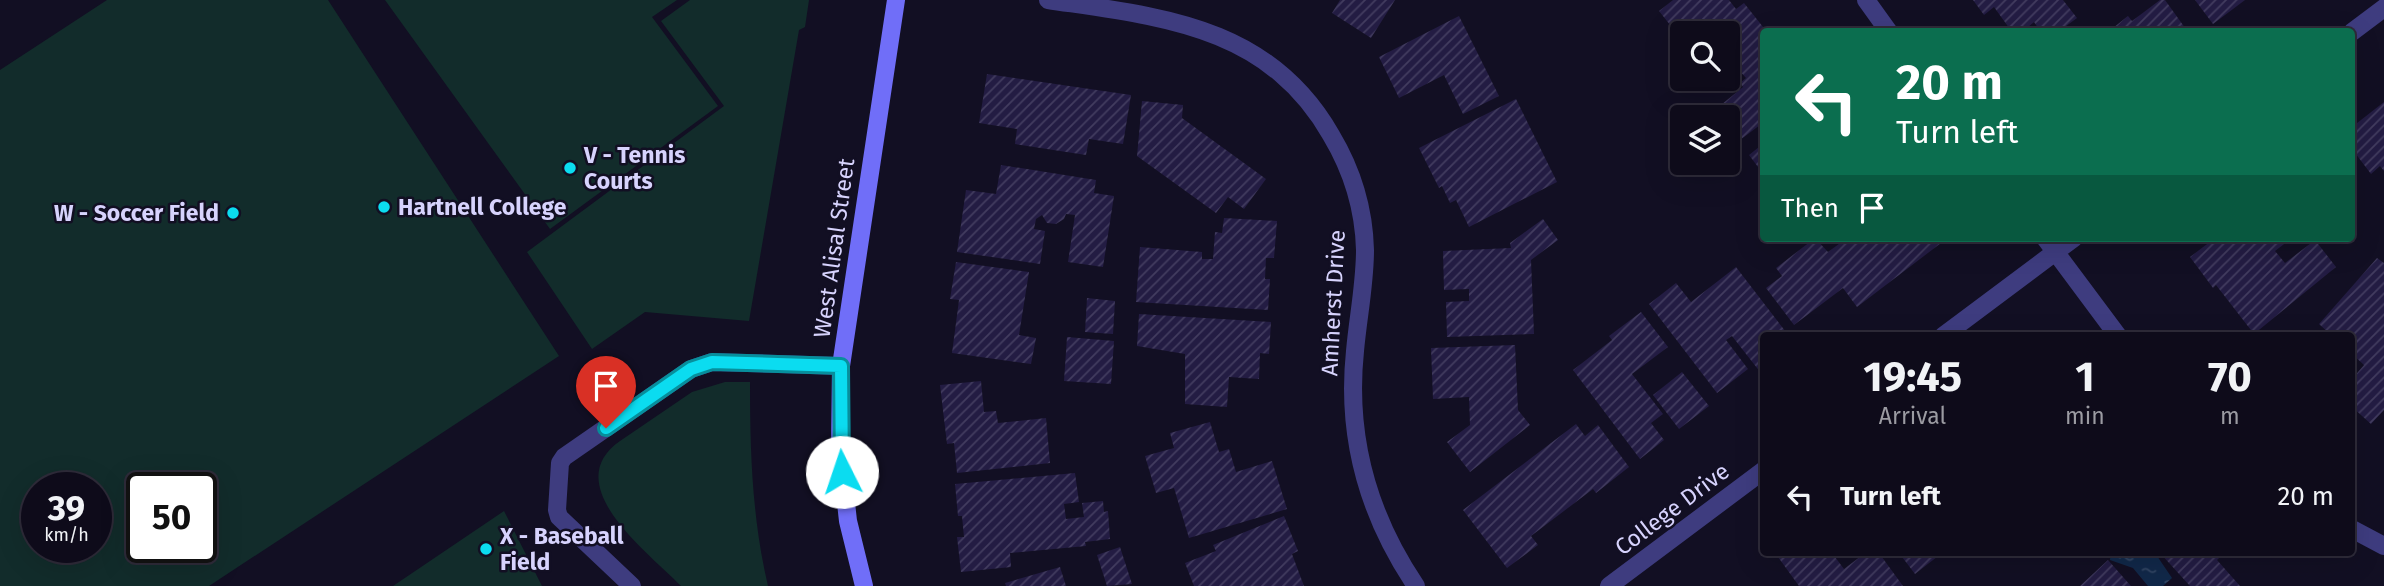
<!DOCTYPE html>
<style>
body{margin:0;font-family:"Fira Sans",sans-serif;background:#171423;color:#f1f3f6;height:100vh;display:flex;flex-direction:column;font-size:26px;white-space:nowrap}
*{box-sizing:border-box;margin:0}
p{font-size:23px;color:#9b9ba2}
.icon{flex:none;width:38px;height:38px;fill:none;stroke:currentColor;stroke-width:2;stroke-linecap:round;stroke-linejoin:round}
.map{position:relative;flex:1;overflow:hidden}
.side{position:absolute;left:1760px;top:332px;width:595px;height:224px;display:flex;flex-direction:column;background:#0e0b1a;border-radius:7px;box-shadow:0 7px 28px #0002,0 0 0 2px #2e2b39}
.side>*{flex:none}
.hud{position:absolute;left:1760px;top:28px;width:595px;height:214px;border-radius:7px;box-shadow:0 7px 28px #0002,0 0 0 2px #2e2b39;background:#0b6e4f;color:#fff;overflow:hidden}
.tools{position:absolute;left:1670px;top:21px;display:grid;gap:14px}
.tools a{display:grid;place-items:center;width:70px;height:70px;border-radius:7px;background:#0e0b1a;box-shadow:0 7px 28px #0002,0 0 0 2px #2e2b39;font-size:35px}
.speed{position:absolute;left:21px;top:472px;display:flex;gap:14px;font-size:35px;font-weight:700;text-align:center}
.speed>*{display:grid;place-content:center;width:91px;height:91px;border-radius:50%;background:#0e0b1a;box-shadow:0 7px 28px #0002,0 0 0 2px #2e2b39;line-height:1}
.speed small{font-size:18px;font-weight:400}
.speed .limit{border:4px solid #111;border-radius:10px;background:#fff;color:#111}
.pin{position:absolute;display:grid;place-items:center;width:60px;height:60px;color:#fff;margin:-72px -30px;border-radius:50% 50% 50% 0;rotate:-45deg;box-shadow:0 0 7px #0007}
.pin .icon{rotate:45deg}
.me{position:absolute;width:77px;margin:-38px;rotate:356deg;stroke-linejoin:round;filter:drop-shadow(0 0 5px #0008)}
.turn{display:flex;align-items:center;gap:24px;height:147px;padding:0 21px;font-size:32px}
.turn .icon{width:91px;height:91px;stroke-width:2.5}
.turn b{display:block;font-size:49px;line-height:60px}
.then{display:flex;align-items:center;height:66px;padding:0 21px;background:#0003;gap:14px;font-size:26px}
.eta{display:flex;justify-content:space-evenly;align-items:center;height:119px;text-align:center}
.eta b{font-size:42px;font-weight:700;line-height:49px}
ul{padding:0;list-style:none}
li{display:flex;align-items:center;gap:21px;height:91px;padding:0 21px}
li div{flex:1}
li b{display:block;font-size:26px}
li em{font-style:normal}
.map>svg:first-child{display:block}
.green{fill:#122c2b;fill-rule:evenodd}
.water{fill:url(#water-ripples)}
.building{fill:url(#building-hatch)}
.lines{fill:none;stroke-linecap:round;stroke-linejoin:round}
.lane{stroke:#3e3c7f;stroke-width:18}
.street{stroke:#3e3c7f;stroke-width:18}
.secondary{stroke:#706ef8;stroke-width:18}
.route-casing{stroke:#078f9c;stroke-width:18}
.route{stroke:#0bdcf0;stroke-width:12}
.poi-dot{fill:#0bdcf0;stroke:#120f23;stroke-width:2.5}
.labels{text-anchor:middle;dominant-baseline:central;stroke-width:5;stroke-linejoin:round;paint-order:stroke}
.poi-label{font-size:23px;font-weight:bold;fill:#d7d3fd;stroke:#120f23;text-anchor:start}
.street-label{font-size:23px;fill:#d7d3fd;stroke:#120f23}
</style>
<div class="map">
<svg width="2384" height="586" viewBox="0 0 2384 586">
<defs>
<pattern id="water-ripples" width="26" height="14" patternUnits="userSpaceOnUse" patternTransform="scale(1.75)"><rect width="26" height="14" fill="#112849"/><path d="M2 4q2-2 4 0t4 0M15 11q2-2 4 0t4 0" fill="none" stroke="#334664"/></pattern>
<pattern id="building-hatch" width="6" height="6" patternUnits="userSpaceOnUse" patternTransform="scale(1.75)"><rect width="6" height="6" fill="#231c43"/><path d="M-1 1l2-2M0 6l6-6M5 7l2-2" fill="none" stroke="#423c5f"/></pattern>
</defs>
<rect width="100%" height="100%" fill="#120f23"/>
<path class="green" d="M 107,0 L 328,0 L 559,356 L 209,586 L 0,586 L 0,70 ZM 37,488 L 96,488 L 96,548 L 37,548 ZM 142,488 L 201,488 L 201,548 L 142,548 Z
M 385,0 L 677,0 L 652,17 L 718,106 L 550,229 Z
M 690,0 L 809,0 L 805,27 L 799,30 L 749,321 L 645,312 L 592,349 L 527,252 L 724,106 L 661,21 Z
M 725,382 L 750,382 C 750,451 752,518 768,586 L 681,586 C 649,553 557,485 620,441 L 692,392 Z
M 504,511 L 542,586 L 393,586 Z"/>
<path class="water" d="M 2111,553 L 2155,553 L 2172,578 L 2163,586 L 2148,586 L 2133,568 L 2110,560 Z"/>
<path class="building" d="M 1340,0 L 1395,0 L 1371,38 L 1332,13 Z
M 1673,0 L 1729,0 L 1736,9 L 1744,3 L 1767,32 L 1764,32 L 1764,122 L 1740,140 L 1727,124 L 1727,117 L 1722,117 L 1716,109 L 1743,87 L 1740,83 L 1746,78 L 1737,68 L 1727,76 L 1727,33 L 1682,33 L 1682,40 L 1659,11 Z
M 1973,0 L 2063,0 L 2077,18 L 2058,32 L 2041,32 L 2034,22 L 2022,32 L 2012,32 L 1994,7 L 1984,15 Z
M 2160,0 L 2165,0 L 2188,32 L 2108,32 L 2128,16 L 2132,21 Z
M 2195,0 L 2245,0 L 2213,24 Z
M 1459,16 L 1499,96 L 1463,114 L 1444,75 L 1399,98 L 1379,57 Z
M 987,74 L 1131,95 L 1123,144 L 1089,139 L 1086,155 L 1015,144 L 1017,129 L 979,123 Z
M 1516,99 L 1557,182 L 1469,227 L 1456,200 L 1450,203 L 1442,186 L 1439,188 L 1419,148 Z
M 1142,101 L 1183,105 L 1182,118 L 1266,179 L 1244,209 L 1228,197 L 1216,213 L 1137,156 Z
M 2384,102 L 2384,171 L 2380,166 L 2371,174 L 2352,149 L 2352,127 Z
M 1764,143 L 1764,175 L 1749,155 Z
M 1001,165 L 1096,180 L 1094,193 L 1114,196 L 1103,267 L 1068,262 L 1075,215 L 1066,214 L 1064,219 L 1056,224 L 1047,223 L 1042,215 L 1036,219 L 1034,229 L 1045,231 L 1040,264 L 957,252 L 966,190 L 996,194 Z
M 1224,218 L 1277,221 L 1274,258 L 1266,258 L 1265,279 L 1270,279 L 1268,310 L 1136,302 L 1140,247 L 1202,252 L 1202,259 L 1213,259 L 1215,232 L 1222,233 Z
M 1543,219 L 1558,240 L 1531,260 L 1534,334 L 1447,337 L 1446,302 L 1469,301 L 1469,289 L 1444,290 L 1443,251 L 1511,248 L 1510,243 Z
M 1815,238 L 1828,252 L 1847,238 L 1945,240 L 1857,307 L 1843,288 L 1794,325 L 1766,288 L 1782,276 L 1776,268 Z
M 2215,238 L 2292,238 L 2275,251 L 2285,263 L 2315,240 L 2336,267 L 2254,334 L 2216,285 L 2213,288 L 2190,257 Z
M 2377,258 L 2384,263 L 2384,410 L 2371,424 L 2352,407 L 2352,379 L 2364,365 L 2352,354 L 2352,336 L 2332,336 L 2319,324 Z
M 956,262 L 1029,272 L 1019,335 L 1036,338 L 1031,364 L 952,353 L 959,300 L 950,299 Z
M 1736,267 L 1789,336 L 1764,336 L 1764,377 L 1732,336 L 1726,340 L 1748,369 L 1717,393 L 1649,304 L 1676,283 L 1691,302 Z
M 1087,298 L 1115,301 L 1113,334 L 1085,332 Z
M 1641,312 L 1668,347 L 1632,374 L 1663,414 L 1651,423 L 1664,440 L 1640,459 L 1573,370 L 1612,340 L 1609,336 Z
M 1139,314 L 1271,322 L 1269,354 L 1260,353 L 1259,379 L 1229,377 L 1227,407 L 1185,404 L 1185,354 L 1137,346 Z
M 1067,337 L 1114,341 L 1111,384 L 1064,381 Z
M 1515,345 L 1518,410 L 1530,425 L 1470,472 L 1447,442 L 1470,425 L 1469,397 L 1433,399 L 1431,348 Z
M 1682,372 L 1709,406 L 1679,429 L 1653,395 Z
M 981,381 L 984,412 L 996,411 L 998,423 L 1046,418 L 1050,463 L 957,473 L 954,443 L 947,444 L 940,385 Z
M 1210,422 L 1219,452 L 1229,449 L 1236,472 L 1272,461 L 1287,509 L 1189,538 L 1174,488 L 1156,493 L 1145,456 L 1174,448 L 1170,433 Z
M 1576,424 L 1585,436 L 1598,425 L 1629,467 L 1596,493 L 1593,489 L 1531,536 L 1538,545 L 1507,568 L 1463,510 Z
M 1075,473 L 1079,502 L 1064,504 L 1066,519 L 1084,517 L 1082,503 L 1103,501 L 1104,512 L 1108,511 L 1110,539 L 1085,542 L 1086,546 L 1010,553 L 1011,567 L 961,572 L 957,537 L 964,537 L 962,516 L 958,516 L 955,484 Z
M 1284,516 L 1298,551 L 1292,554 L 1304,586 L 1194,586 L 1185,563 L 1216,551 L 1213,545 Z
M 1120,547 L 1132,584 L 1107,586 L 1097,555 Z
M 1783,553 L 1832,553 L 1844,569 L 1865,553 L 1879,553 L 1903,586 L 1799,586 L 1778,557 Z
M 1899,553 L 1942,553 L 1915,574 Z
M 2160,553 L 2224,553 L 2217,560 L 2240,586 L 2190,586 Z
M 2108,560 L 2131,586 L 2080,586 Z
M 1060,567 L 1066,586 L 1006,586 L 1005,583 Z"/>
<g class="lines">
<path class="lane" d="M 632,586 L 559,517 L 557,510 L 560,463 L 564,457 L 691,369 L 712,362 L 841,366"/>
<path class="street" d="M 1048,0 C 1161,17 1268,25 1331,135 C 1352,170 1364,209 1365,250 C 1365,284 1358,317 1355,351 C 1346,437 1368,515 1416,586
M 1866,0 L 1889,32
M 2352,32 L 2384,8
M 2045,238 L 2118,336
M 1943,336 L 2074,238
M 2352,529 L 2384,546
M 1609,586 L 1764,470"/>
<path class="secondary" d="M 864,586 L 848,521 L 840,448 L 841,366 L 896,0"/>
</g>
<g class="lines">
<defs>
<path id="route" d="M 606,428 L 691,369 L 712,362 L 841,366 L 842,472"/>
</defs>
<use href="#route" class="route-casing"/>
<use href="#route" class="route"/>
</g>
<g class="poi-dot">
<circle cx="570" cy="168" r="7"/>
<circle cx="384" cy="207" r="7"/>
<circle cx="233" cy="213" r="7"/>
<circle cx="486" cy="549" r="7"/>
</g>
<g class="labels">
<g class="poi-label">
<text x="584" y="155">V - Tennis<tspan x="584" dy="26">Courts</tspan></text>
<text x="398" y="207">Hartnell College</text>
<text x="219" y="213" text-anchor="end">W - Soccer Field</text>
<text x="500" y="536">X - Baseball<tspan x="500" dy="26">Field</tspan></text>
</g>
<g class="street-label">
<text transform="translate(834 248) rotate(-82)">West Alisal Street</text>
<text transform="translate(1333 303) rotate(-87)">Amherst Drive</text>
<text transform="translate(1672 509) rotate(-37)">College Drive</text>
</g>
</g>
</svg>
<div class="tools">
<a><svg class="icon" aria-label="search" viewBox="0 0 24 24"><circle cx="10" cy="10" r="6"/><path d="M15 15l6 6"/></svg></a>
<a><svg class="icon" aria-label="layers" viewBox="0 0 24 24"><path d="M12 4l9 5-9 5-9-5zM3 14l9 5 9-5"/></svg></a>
</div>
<div class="speed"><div>39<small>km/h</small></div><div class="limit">50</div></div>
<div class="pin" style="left:606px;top:428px;background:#d93025"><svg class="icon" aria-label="arrive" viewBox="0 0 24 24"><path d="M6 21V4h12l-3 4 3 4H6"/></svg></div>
<svg class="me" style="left:842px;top:472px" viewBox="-20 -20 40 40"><circle r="19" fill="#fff"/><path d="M0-13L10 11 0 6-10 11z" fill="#0bdcf0"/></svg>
<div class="hud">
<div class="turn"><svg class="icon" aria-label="left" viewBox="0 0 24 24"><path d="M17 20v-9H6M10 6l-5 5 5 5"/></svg><div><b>20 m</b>Turn left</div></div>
<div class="then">Then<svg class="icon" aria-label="arrive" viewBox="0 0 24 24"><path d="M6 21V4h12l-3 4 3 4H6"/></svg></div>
</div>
<section class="side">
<div class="eta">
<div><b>19:45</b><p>Arrival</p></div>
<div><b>1</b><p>min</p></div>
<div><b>70</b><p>m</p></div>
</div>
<ul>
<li><svg class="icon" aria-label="left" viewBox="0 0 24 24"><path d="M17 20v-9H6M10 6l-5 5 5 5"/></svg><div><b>Turn left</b></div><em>20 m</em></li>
</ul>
</section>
</div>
